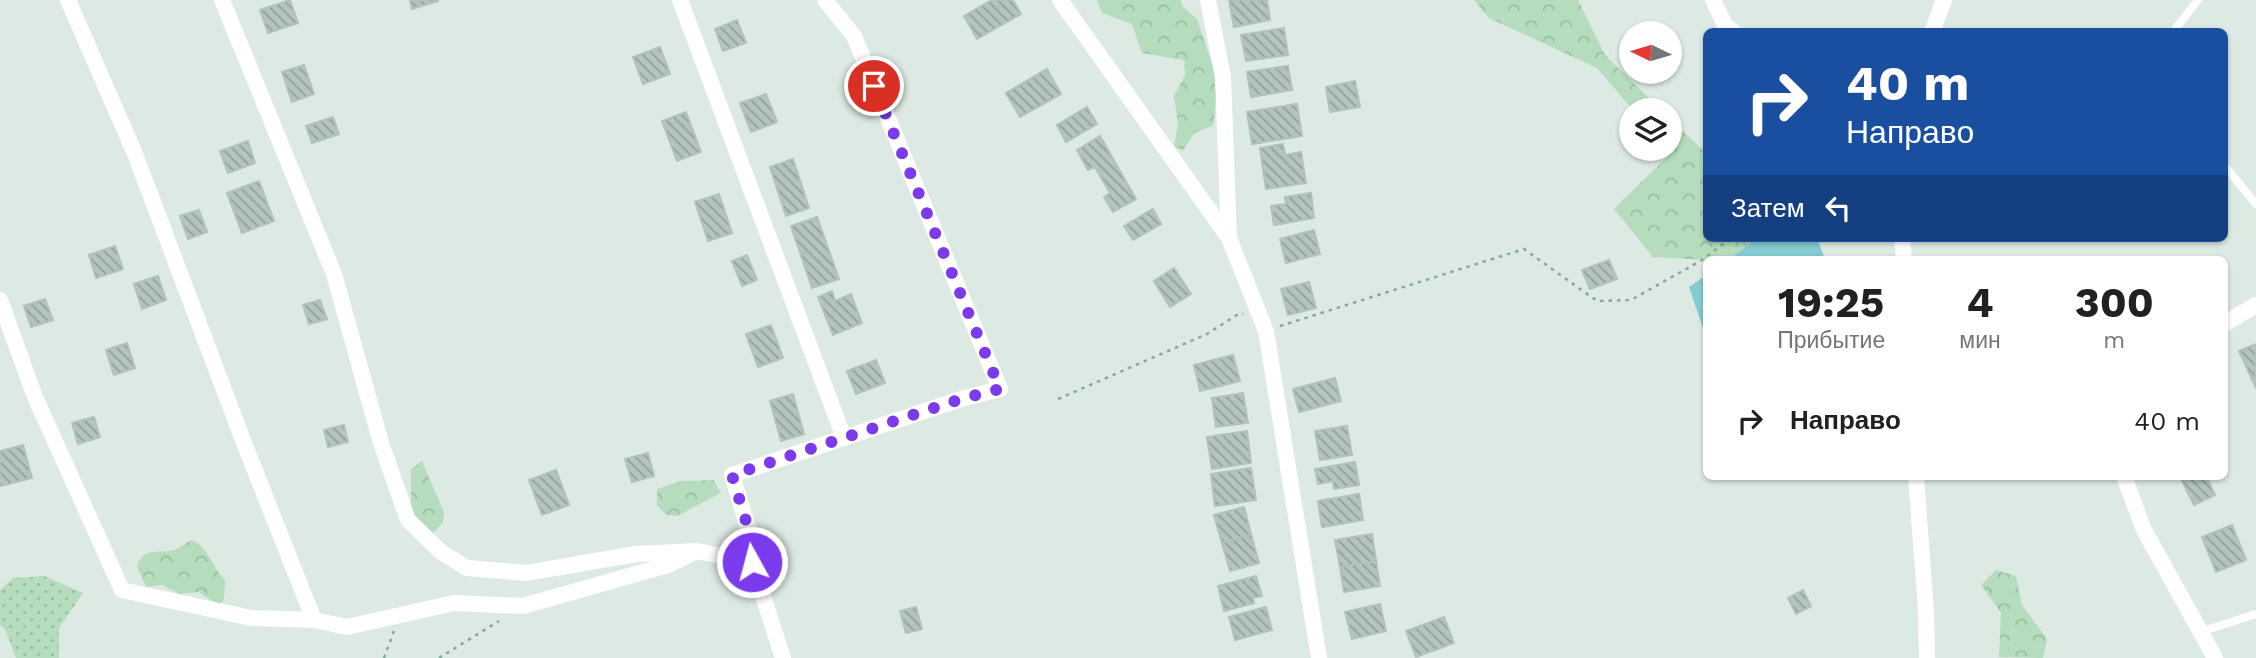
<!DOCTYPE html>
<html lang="ru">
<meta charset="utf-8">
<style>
body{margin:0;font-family:"Work Sans",sans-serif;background:#f6f6f6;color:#202124;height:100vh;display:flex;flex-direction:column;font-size:26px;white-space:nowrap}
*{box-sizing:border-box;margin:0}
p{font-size:23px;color:#757577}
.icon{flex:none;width:38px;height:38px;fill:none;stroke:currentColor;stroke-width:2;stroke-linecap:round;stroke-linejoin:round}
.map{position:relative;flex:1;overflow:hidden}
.drawer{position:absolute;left:1703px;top:256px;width:525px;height:224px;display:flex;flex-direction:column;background:#fff;border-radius:10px;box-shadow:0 2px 5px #0004}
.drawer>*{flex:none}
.guide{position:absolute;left:1703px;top:28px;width:525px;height:214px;border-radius:10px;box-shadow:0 2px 5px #0004;background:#1a4fa0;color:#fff;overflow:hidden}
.needle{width:46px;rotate:275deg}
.controls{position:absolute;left:1619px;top:21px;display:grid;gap:14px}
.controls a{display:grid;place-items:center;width:63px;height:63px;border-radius:50%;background:#fff;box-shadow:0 2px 5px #0004;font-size:35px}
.pin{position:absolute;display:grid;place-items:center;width:60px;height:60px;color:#fff;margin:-30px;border:4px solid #fff;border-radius:50%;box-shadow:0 2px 7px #0007}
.me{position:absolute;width:77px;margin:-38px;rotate:353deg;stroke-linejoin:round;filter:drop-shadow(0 0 5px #0008)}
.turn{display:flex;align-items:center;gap:24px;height:147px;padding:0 28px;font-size:32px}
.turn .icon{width:91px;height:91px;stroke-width:2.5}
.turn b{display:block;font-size:49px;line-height:60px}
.then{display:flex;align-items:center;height:66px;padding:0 28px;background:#0003;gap:14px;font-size:26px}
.eta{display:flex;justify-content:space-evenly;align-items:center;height:119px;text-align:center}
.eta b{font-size:42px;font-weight:700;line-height:49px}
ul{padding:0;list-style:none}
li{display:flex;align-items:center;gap:21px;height:91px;padding:0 28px}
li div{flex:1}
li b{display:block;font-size:26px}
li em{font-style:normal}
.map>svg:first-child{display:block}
.grass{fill:url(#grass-dots)}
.forest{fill:url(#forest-crowns)}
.water{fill:#84ccd1}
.building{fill:url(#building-back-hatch);stroke:#b0c3b9;stroke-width:2}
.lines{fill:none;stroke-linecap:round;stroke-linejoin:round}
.path{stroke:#7dae9a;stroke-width:2.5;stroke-dasharray:3.5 5;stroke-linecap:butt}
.lane{stroke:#fff;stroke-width:8}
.street{stroke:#fff;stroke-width:16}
.route{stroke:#7c3aed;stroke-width:12;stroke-dasharray:0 21.6}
</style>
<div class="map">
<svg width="2256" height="658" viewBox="0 0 2256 658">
<defs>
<pattern id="grass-dots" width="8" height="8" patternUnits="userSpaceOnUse" patternTransform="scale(1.75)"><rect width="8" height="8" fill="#b5dcbc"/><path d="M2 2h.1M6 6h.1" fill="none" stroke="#9bbea2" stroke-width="1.8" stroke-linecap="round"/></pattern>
<pattern id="forest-crowns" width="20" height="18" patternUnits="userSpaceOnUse" patternTransform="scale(1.75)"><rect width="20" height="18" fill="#b5dcbc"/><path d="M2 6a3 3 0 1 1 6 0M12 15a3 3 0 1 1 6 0" fill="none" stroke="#9bbea2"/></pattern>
<pattern id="building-back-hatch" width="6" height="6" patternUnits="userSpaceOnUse" patternTransform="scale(1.75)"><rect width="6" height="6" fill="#b3c4bc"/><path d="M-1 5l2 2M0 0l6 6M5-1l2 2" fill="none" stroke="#91a099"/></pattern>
</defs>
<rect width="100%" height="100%" fill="#ddeae3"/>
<path class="grass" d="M 44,576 L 83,593 L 59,628 L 59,658 L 16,658 L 5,629 L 0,625 L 0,590 L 13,578 Z"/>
<path class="forest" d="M 1097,0 L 1181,0 L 1182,6 L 1197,19 L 1214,70 L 1216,94 L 1214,122 L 1212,126 L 1194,133 L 1183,151 L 1174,146 L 1178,124 L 1174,96 L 1185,75 L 1184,60 L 1142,53 L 1132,24 L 1102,13 Z
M 1474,0 L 1578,0 L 1605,55 L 1661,110 L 1633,110 L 1597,68 L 1489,18 Z
M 1670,119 L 1706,153 L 1706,238 L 1753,238 L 1753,241 L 1730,259 L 1706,260 L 1653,257 L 1614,209 L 1670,154 L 1666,149 L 1670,149 Z
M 422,461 L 444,512 L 443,522 L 431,536 L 411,515 L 411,469 Z
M 713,480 L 721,493 L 677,516 L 666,515 L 657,505 L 657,489 L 681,481 Z
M 191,540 C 206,544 213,568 225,580 L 224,600 L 218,605 L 199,592 L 179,594 L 163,585 L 146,587 L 137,566 C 145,544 160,556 176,549 C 181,547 186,543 191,540 Z
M 1996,570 L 2016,576 L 2022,605 L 2047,639 L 2043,658 L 1999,657 L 2001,613 L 1981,585 Z"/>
<path class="water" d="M 1757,238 L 1817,238 L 1825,259 L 1730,259 Z
M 1706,275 L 1706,337 L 1689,287 Z"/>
<path class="building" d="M 290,0 L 298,23 L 268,33 L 260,10 Z
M 410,0 L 438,0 L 438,1 L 412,9 Z
M 992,0 L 1013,0 L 1021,14 L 977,39 L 964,16 Z
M 1229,0 L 1267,0 L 1270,20 L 1234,27 Z
M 737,20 L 746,43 L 723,51 L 715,29 Z
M 1284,28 L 1288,55 L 1246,61 L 1241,35 Z
M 660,47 L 670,74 L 643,84 L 633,57 Z
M 304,65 L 314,94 L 292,102 L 282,72 Z
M 1288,66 L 1292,90 L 1251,97 L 1247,72 Z
M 1047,69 L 1061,94 L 1020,117 L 1006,93 Z
M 1355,81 L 1360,107 L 1330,112 L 1326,87 Z
M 766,94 L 777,122 L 751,132 L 740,103 Z
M 1297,104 L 1302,136 L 1252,144 L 1247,112 Z
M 1087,107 L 1097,124 L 1066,142 L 1057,125 Z
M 686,112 L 701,152 L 677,161 L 662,121 Z
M 333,117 L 339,134 L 312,143 L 306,126 Z
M 1100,136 L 1136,199 L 1113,212 L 1104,197 L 1110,193 L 1095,167 L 1088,170 L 1077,150 Z
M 248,141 L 255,163 L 228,173 L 220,151 Z
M 1283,144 L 1285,155 L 1301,152 L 1306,183 L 1266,189 L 1260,148 Z
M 793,159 L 809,208 L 786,216 L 770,167 Z
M 259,181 L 274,221 L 242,233 L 227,193 Z
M 1311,193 L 1314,218 L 1274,225 L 1271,206 L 1286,204 L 1285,197 Z
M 719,194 L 732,233 L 708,241 L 695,202 Z
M 1153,209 L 1161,224 L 1133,240 L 1124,226 Z
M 199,210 L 207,232 L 188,239 L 180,216 Z
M 817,217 L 839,279 L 812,288 L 791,226 Z
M 1314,230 L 1320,254 L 1286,263 L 1280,239 Z
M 115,246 L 123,269 L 96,278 L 89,255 Z
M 747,255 L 757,280 L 742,286 L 732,261 Z
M 1609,260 L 1617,279 L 1590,289 L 1582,270 Z
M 1174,268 L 1191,294 L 1170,307 L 1154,281 Z
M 158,276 L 166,300 L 142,309 L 134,284 Z
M 1309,282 L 1316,308 L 1288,315 L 1281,289 Z
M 832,291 L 835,301 L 851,294 L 862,323 L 833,335 L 818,297 Z
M 45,299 L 53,320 L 31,327 L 24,306 Z
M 320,300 L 327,319 L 309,324 L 303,305 Z
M 771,325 L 783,358 L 758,367 L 746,334 Z
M 127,343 L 135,368 L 114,375 L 106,350 Z
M 2256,344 L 2256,388 L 2239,351 Z
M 1233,355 L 1240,381 L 1200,391 L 1194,365 Z
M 876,360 L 885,383 L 856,394 L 847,371 Z
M 1335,378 L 1341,401 L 1299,412 L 1293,389 Z
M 1243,393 L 1248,423 L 1216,427 L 1212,398 Z
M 793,394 L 804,434 L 781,441 L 770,401 Z
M 94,417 L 100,437 L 78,444 L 72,423 Z
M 344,425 L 348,442 L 328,447 L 324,430 Z
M 1347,426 L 1352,455 L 1320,460 L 1315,431 Z
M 1247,431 L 1251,463 L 1212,469 L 1207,437 Z
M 23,445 L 32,478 L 0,486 L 0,451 Z
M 648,453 L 654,476 L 632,482 L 625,459 Z
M 1355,462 L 1359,485 L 1334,489 L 1333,481 L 1318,484 L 1315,469 Z
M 1251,468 L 1256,500 L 1215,506 L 1211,474 Z
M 556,470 L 569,505 L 542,515 L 529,480 Z
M 2193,476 L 2206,476 L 2215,495 L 2194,505 L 2182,481 Z
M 1359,494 L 1363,520 L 1322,527 L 1318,501 Z
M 1244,507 L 1251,534 L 1222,543 L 1214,515 Z
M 2232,525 L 2246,560 L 2216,572 L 2202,537 Z
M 1251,534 L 1259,563 L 1230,571 L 1222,543 Z
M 1372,534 L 1376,561 L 1340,567 L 1335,540 Z
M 1376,561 L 1380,586 L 1344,592 L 1340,567 Z
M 1256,576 L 1262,596 L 1253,598 L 1254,603 L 1224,611 L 1218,586 Z
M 1803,590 L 1811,606 L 1796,614 L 1788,598 Z
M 1380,604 L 1386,631 L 1352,639 L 1345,612 Z
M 916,607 L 922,629 L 906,633 L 900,611 Z
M 1266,607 L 1272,630 L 1235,640 L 1229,617 Z
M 1444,617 L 1454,643 L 1416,657 L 1406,631 Z"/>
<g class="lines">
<path class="path" d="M 1280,326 L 1524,249 L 1597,301 L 1631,300 L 1702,260 L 1731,238
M 1058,399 L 1207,334 L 1240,313 L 1243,314
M 384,658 L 394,631
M 439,658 L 499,621"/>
<path class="lane" d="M 2173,32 L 2198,0
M 2224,165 L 2256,204
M 2200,632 L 2256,614"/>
<path class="street" d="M 68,0 L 135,154 L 244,443 L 314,620 L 347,627 L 454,603 L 523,606 L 668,565 L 697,551
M 222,0 L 334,274 L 381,443 L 408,520 L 441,552 L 467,568 L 526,573 L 636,554 L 697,551 L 752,562
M 680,0 L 844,438
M 1060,0 L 1229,238 L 1266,331 L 1319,658
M 1208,0 L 1223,77 L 1229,238
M 1713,0 L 1725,25 L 1734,32
M 1932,32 L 1944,0
M 1902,238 L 1904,259
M 0,300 L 35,397 L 122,590 L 251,618 L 314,620
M 2224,324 L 2256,305
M 1916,476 L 1926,611 L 1927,658
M 2124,476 L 2144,530 L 2215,658
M 783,658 L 752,562 L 749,531 L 732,475 L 961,399 L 1000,389 L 854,36 L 825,0"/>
</g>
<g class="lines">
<path class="route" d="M 752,562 L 749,531 L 732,475 L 961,399 L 1000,389 L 874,86"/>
</g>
</svg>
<div class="controls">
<a><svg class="needle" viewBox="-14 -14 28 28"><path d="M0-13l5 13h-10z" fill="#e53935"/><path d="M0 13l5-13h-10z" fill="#757577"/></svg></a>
<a><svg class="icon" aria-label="layers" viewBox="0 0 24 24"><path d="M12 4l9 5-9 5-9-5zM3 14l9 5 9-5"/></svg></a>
</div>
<div class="pin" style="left:874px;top:86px;background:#d93025"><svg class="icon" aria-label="arrive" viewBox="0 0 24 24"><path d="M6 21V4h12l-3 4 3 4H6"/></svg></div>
<svg class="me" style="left:752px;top:562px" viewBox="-20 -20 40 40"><circle r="17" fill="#7c3aed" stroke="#fff" stroke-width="3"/><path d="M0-11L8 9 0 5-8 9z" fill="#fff"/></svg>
<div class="guide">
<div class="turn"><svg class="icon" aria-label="right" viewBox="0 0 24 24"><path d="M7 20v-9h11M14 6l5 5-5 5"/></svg><div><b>40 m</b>Направо</div></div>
<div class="then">Затем<svg class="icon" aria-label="left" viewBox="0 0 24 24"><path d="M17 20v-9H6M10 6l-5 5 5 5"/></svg></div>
</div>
<section class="drawer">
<div class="eta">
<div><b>19:25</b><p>Прибытие</p></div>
<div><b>4</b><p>мин</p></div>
<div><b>300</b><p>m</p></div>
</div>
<ul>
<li><svg class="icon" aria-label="right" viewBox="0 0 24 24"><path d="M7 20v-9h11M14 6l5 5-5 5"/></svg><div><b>Направо</b></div><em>40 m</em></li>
</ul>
</section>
</div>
